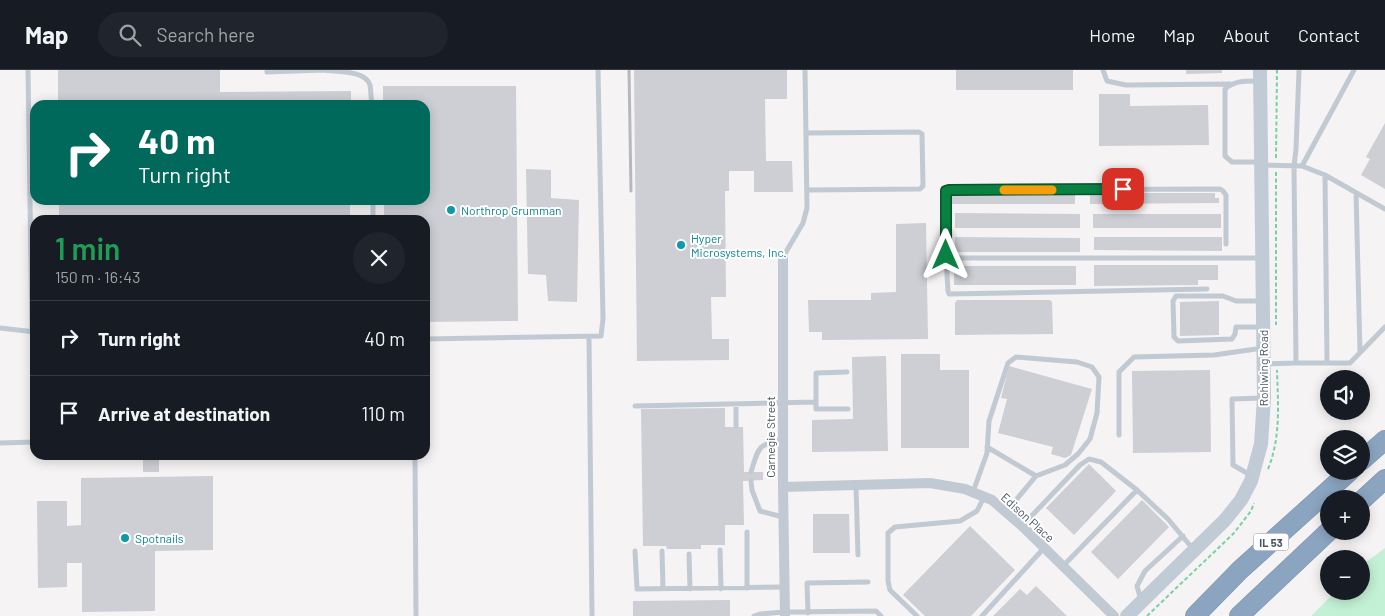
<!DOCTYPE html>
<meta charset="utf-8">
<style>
body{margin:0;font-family:Barlow,sans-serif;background:#20242c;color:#f1f3f6;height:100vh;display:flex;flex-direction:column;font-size:19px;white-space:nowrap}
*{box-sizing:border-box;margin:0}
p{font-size:16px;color:#9ea1a6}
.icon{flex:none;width:28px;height:28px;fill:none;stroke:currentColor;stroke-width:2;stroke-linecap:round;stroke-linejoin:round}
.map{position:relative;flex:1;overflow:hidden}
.side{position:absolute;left:30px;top:145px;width:400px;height:245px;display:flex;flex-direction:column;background:#171b24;border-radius:15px;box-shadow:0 2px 12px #0003}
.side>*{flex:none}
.top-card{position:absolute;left:30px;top:30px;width:400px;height:105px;border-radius:15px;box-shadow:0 2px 12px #0003;background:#00695c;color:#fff;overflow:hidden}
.buttons{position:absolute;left:1320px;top:300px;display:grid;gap:10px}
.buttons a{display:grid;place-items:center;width:50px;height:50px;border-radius:50%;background:#171b24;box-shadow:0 2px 12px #0003;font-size:25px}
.pin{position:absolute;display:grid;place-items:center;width:42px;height:42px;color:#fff;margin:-21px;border-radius:10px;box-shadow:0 2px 8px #0006}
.me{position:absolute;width:55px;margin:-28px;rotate:0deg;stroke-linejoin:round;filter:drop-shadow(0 0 4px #0008)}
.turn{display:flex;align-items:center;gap:18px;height:105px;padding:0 25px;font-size:22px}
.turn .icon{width:65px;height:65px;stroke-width:2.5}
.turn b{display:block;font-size:35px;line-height:42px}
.round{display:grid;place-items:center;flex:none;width:52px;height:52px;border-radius:26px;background:#20242c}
.summary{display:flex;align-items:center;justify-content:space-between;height:85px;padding:0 25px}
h1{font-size:30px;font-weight:600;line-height:38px;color:#1e9e55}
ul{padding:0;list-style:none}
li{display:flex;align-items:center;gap:15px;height:75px;padding:0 25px;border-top:1px solid #363941}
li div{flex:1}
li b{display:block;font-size:19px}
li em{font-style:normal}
header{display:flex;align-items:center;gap:30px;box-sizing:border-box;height:70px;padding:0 25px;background:#171b24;border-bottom:1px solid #363941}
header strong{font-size:24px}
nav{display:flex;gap:28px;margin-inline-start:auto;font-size:18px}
.search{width:350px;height:45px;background:#20242c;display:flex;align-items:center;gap:12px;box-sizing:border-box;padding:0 18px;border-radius:28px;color:#9ea1a6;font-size:19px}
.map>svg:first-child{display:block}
.green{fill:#c3f1d5}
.building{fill:#cdcfd5}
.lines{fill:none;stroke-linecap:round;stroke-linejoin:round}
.highway-casing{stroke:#7690ad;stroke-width:20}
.path{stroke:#7ad0a6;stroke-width:2;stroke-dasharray:4 2.5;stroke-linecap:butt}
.lane{stroke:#c1cad2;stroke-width:5}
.street{stroke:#c1cad2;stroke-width:10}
.secondary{stroke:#c1cbd6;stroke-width:14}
.highway{stroke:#8ba5c1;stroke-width:19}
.rail{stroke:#b5b8bd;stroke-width:3}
.route-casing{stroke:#07532c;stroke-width:12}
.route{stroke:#0b8043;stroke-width:9}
.slow{stroke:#f59e0b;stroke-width:9}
.culture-dot{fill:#0f9aa8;stroke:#fff;stroke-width:2}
.labels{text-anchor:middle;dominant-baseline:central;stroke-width:4;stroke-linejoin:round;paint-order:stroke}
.shield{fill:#fff;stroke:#808990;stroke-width:1}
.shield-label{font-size:11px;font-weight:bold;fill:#4a5661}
.culture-label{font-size:12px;fill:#0d838f;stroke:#fff;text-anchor:start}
.street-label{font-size:12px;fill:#4a5661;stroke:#fff}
</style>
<header>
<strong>Map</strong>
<div class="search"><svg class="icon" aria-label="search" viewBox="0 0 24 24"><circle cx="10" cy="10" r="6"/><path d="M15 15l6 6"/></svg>Search here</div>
<nav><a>Home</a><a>Map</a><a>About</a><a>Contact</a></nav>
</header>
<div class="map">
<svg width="1385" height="546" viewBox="0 0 1385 546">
<rect width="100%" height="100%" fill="#f5f3f3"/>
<path class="green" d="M 1385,478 L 1385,546 L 1311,546 L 1336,521 L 1361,521 L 1361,496 Z"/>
<path class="building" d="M 58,0 L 220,0 L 220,22 L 351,21 L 351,35 L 58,35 Z
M 634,0 L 787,0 L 787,29 L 765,29 L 766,91 L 792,91 L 793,122 L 754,122 L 754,101 L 729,101 L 729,121 L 725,121 L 726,227 L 711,227 L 712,269 L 729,269 L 729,290 L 637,291 Z
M 956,0 L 1073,0 L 1073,20 L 956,20 Z
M 1186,0 L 1222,0 L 1222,3 L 1186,4 Z
M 383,16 L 516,16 L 518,251 L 425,252 L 425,150 L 384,150 L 384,130 L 425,130 L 425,35 L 383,35 Z
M 1099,24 L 1130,24 L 1130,36 L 1208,35 L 1209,75 L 1099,76 Z
M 1385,53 L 1385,119 L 1361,105 L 1370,89 L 1366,87 Z
M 526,99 L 551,100 L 551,128 L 579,130 L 577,232 L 548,231 L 546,205 L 528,204 Z
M 1075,123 L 1075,134 L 951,134 L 951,124 Z
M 1090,123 L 1215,123 L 1215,128 L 1219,128 L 1219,133 L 1090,134 Z
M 59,130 L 350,130 L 350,150 L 59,150 Z
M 955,143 L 1080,144 L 1080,158 L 955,158 Z
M 1093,144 L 1221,144 L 1221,158 L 1093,158 Z
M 926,153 L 928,269 L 822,270 L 822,262 L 809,262 L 808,230 L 871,230 L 871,223 L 896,222 L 896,154 Z
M 955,167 L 1080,168 L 1080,182 L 955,182 Z
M 1094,167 L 1222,167 L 1222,181 L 1094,180 Z
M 1094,195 L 1218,195 L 1218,210 L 1198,210 L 1198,215 L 1094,216 Z
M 954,196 L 1076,196 L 1076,215 L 954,215 Z
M 957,230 L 1050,230 L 1052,232 L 1053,264 L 955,265 L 955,233 Z
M 1219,231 L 1219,265 L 1180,266 L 1180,232 Z
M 901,284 L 940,284 L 940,300 L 969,300 L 969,378 L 901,378 Z
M 886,286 L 888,381 L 812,382 L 812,350 L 853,349 L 852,287 Z
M 1009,296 L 1092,319 L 1071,385 L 1065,388 L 1051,384 L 1053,377 L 998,363 L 1007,329 L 1001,328 Z
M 1210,300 L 1211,382 L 1133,383 L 1132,301 Z
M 725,338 L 725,357 L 743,357 L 744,402 L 763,402 L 763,410 L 743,411 L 744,455 L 725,455 L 725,475 L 701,475 L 701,479 L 667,479 L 666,476 L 643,476 L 641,339 Z
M 143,385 L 159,385 L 159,402 L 143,402 Z
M 1089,394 L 1116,421 L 1074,465 L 1046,438 Z
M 213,406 L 213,480 L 155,481 L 155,541 L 82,542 L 82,493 L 67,493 L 67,517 L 38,518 L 37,431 L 67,431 L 67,456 L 81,455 L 81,408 Z
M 1142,430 L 1169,457 L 1118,509 L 1091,482 Z
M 813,444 L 849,444 L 850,483 L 813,483 Z
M 970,456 L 1015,500 L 971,546 L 925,546 L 903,525 Z
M 1036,516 L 1067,546 L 993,546 L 1020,519 L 1027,525 Z
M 730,530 L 730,546 L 633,546 L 633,531 Z"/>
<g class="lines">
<defs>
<path id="highway" d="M 1361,391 L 1385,370
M 1361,431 L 1385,409
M 1195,546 L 1240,500 L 1350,401
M 1239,546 L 1329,461"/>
</defs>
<use href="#highway" class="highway-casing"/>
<path class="path" d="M 1276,88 L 1277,0
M 1276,102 L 1276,255
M 1268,399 C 1281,367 1278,334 1277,300
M 1147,546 L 1234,463 L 1251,441 L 1254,433"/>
<path class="lane" d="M 28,0 L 32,261
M 267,0 L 267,2 L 324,0
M 324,0 C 337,2 365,0 370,15 C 371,21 371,29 372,35
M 1103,0 L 1107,11 L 1126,15 L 1230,14
M 1260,11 C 1247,11 1235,10 1225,19 L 1225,86 L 1232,92 L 1260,92
M 806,63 L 919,62 L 922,64 L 923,116 L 920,119 L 808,120
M 1261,95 L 1302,96 L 1354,0
M 1302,96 L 1325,105 L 1385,139
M 1325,105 L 1327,293
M 1356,123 L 1360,282
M 373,130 L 373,150
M 1226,174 L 1226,125 L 1223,121 L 1220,119 L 949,120 L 946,121 L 946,188 L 1261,188
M 783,187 L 803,153 L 807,138 L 805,0
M 946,188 L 948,221 L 949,224 L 1207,219
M 1262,231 L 1236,231 L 1223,226 L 1176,226 L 1173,231 L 1174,267 L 1178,271 L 1232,269 L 1235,264 L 1236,257 L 1263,257
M 0,258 L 35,262
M 589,267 L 592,546
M 425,269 L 601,266 L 603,249 L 598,0
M 1296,293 L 1350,293 L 1385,257
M 1264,294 L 1296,293 L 1294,96 L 1296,79 L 1299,0
M 816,332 L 816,303 L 847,302
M 736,334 L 736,356
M 635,336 L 816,332 L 816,339 L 848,339
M 1119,365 L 1119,302 L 1134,287 L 1214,285 L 1263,278
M 0,373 L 35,372
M 987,377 L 1036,406
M 415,385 L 416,546
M 751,402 C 759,377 757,375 783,369
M 1252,406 L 1233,395 L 1232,329 L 1263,328
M 751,411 L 752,420 L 760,441 L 783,447
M 856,415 L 858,485
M 973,422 L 987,383 L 989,351 L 1008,293 L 1016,287 L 1077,292 L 1092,297 L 1099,307 L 1097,343 L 1090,369 L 1078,384 L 1065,395 L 1036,406 L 1006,442
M 1022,456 L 1080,395 L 1089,389 L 1101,392 L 1137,420 L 1168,449 L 1193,479
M 747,462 L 747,518
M 720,480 L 721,519
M 635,481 L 637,519 L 785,517
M 662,481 L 663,519
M 689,484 L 690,519
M 1063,496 L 1137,420
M 1141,530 L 1137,516 L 1145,501 L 1183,466
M 808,543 L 807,513 L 868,512
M 754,546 L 760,544 L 785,542 L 876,541 L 881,546
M 917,546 L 890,520 L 888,511 L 888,463 L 895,457 L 960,451 L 977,441 L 984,427
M 982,546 L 1044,478"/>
<path class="street" d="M 783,187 L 783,417 L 785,546
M 783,417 L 930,413 L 965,419 L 992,430 L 1022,456 L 1114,546"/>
<path class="secondary" d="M 1127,546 L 1225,450 L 1241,430 L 1251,411 L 1261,374 L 1264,328 L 1260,0"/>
<use href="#highway" class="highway"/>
<path class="rail" d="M 629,0 L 631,121"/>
</g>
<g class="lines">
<defs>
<path id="route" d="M 946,185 L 946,121 L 949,120 L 1123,119"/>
</defs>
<use href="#route" class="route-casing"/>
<use href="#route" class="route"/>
<path class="slow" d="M 1004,120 L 1052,120"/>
</g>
<g class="culture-dot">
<circle cx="451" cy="140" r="5"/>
<circle cx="681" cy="175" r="5"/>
<circle cx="125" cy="468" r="5"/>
</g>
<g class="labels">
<rect class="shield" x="1253.5" y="463.5" width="35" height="17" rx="4"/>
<g class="shield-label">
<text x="1271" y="472">IL 53</text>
</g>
<g class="culture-label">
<text x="461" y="140">Northrop Grumman</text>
<text x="691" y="168">Hyper<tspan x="691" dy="14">Microsystems, Inc.</tspan></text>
<text x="135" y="468">Spotnails</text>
</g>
<g class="street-label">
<text transform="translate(1263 298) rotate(-90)">Rohlwing Road</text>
<text transform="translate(770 367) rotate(-90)">Carnegie Street</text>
<text transform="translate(1028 447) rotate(42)">Edison Place</text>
</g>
</g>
</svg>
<div class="buttons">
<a><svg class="icon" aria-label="sound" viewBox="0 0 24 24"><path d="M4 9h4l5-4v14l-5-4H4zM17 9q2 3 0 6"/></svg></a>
<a><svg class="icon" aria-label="layers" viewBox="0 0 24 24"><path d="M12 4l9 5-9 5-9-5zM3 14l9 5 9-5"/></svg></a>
<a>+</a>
<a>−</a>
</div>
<div class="pin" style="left:1123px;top:119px;background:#d93025"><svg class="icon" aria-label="arrive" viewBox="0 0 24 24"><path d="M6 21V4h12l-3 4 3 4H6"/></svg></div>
<svg class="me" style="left:946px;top:185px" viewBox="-20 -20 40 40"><path d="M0-17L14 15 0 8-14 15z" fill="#0b8043" stroke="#fff" stroke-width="4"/></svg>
<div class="top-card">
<div class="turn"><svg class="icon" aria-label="right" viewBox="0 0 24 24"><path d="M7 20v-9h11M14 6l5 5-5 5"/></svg><div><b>40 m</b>Turn right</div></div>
</div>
<section class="side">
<div class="summary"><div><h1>1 min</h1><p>150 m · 16:43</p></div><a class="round"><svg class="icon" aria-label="close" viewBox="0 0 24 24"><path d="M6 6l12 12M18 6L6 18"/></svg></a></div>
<ul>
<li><svg class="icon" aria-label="right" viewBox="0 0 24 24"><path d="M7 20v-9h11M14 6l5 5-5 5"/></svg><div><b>Turn right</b></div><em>40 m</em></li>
<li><svg class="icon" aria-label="arrive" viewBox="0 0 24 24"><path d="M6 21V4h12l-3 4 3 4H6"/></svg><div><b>Arrive at destination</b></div><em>110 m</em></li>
</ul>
</section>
</div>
